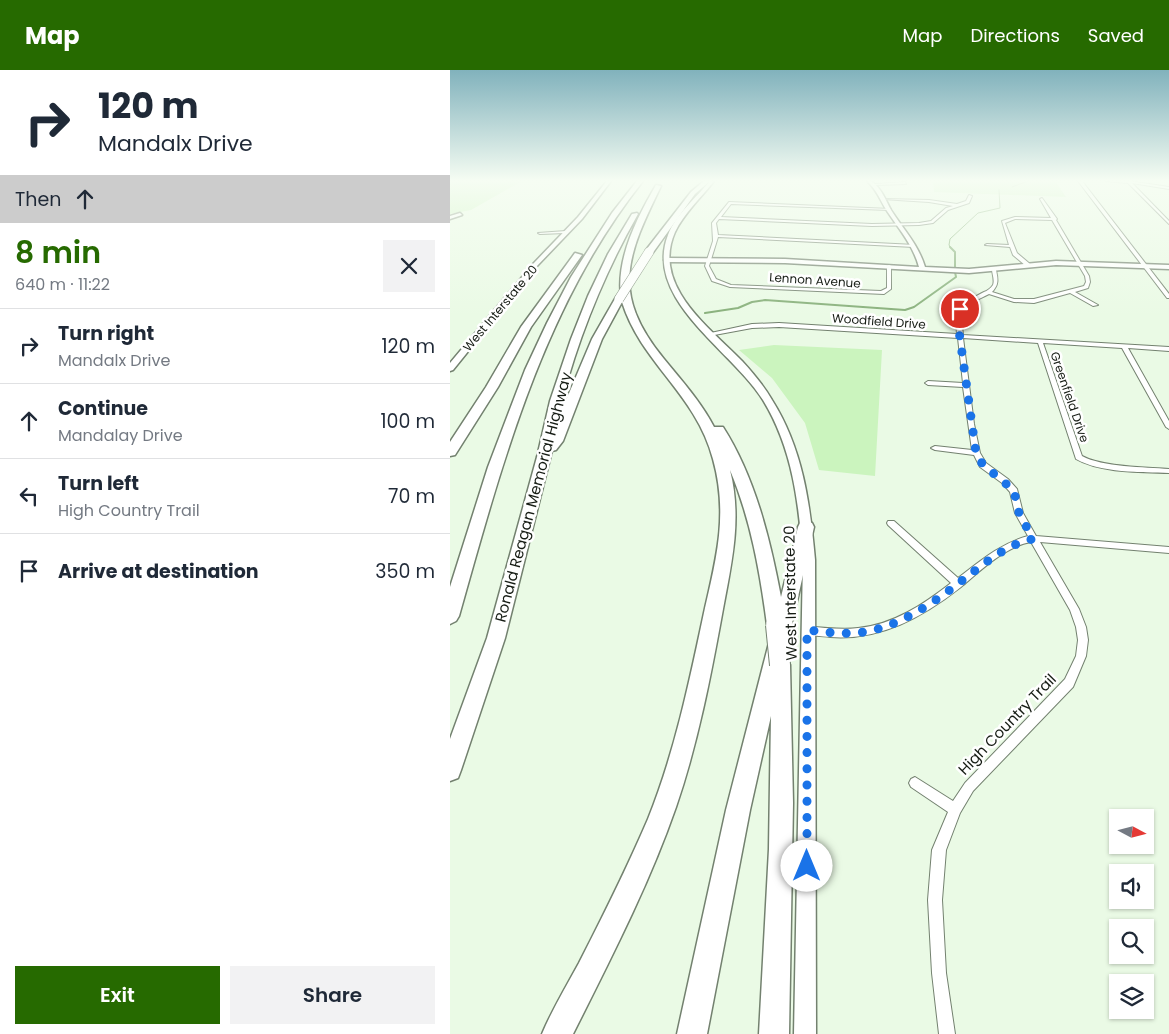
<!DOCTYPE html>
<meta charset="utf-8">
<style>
body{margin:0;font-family:Poppins,sans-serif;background:#f2f2f3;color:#1f2937;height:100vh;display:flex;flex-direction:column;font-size:19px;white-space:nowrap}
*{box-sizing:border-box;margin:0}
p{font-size:16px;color:#747a83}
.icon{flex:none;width:28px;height:28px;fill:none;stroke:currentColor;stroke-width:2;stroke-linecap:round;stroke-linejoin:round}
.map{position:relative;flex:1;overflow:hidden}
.panel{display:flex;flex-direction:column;background:#fff;width:450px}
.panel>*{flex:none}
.banner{background:#fff;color:#1f2937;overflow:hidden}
.needle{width:32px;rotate:97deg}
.controls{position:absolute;left:659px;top:739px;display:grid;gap:10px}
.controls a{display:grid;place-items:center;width:45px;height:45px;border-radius:0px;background:#fff;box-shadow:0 1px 4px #0004;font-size:25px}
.pin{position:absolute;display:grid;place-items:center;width:42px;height:42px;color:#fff;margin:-21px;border:2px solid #fff;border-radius:50%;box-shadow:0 1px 5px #0007}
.me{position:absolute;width:55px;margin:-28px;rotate:0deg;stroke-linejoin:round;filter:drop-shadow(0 0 4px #0008)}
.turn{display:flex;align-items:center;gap:18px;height:105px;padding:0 15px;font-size:22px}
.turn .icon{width:65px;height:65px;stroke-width:2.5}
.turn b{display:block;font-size:35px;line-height:42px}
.then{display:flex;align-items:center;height:48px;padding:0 15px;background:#0003;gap:10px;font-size:19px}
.round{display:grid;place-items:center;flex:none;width:52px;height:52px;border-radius:0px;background:#f2f2f3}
.head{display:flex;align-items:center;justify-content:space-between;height:85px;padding:0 15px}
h1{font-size:30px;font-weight:600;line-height:38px;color:#266a00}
.cta{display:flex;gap:10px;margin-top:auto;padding:10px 15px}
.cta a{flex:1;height:58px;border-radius:0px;background:#266a00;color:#fff;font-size:20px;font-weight:600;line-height:58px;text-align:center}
.cta a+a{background:#f2f2f3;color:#1f2937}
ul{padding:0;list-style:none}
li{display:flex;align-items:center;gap:15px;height:75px;padding:0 15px;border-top:1px solid #e0e1e3}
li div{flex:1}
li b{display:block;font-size:19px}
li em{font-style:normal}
header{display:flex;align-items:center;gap:30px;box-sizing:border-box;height:70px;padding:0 25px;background:#266a00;color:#fff}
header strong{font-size:24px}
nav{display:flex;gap:28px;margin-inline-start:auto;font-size:18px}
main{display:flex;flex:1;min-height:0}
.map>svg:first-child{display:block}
.green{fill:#cbf4be}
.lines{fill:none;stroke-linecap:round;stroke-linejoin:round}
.stream-far1{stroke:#88b07b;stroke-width:1}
.stream{stroke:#88b07b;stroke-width:2}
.minor-casing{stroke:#73816f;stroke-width:2}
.tertiary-casing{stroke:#73816f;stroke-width:3}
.secondary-casing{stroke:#73816f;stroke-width:3}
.motorway-casing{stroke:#73816f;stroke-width:3}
.minor{fill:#fff;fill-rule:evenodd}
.tertiary{fill:#fff;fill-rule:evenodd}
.secondary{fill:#fff;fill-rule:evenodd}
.motorway{fill:#fff;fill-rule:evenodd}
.motorway-bridge-far1-casing{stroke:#73816f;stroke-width:10;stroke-linecap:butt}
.motorway-bridge-casing{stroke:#73816f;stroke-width:22;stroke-linecap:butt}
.motorway-bridge-far1{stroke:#fff;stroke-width:9}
.motorway-bridge{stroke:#fff;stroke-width:20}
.route{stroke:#1a73e8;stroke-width:9;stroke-dasharray:0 16.2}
.labels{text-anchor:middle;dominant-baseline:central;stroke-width:5;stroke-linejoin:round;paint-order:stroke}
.far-street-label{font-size:12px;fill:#161c14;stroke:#fff}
.street-label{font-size:15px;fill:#161c14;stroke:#fff}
</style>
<header>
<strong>Map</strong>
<nav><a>Map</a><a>Directions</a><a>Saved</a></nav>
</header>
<main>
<section class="panel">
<div class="banner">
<div class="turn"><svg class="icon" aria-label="right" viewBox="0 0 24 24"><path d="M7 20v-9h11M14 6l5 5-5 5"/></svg><div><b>120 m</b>Mandalx Drive</div></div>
<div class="then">Then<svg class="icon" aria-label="ahead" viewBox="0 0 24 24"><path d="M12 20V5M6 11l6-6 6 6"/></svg></div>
</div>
<div class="head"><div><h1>8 min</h1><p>640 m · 11:22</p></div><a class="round"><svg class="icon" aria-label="close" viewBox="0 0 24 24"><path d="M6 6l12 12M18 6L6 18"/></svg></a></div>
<ul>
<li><svg class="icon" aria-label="right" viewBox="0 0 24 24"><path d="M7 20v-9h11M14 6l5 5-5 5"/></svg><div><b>Turn right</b><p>Mandalx Drive</p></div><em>120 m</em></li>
<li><svg class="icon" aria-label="ahead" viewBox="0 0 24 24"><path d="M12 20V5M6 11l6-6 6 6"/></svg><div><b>Continue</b><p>Mandalay Drive</p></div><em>100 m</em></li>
<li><svg class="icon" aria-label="left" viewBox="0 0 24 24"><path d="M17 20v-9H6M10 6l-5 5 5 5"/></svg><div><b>Turn left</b><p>High Country Trail</p></div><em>70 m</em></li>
<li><svg class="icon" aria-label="arrive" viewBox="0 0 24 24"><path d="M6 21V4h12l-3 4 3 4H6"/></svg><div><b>Arrive at destination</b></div><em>350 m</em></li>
</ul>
<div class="cta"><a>Exit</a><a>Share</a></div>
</section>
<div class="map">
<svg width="719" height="964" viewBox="0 0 719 964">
<rect width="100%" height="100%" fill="#eafae5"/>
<path class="green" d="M 0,111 L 72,111 L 21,140 L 0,144 Z
M 483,111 L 605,111 L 616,127 L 484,122 Z
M 324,275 L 432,280 L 425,406 L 369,400 L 355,353 L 322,308 L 289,280 Z"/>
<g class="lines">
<path class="stream-far1" d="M 562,117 L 578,111
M 501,178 L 499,175 L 500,169 L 528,143 L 550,138 L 549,120"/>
<path class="stream" d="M 500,177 L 505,182 L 505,198
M 255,243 L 288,238 L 302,232 L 315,230 L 455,240 L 464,237 L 506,207 L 505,202"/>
<defs>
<path id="minor" d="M 628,111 L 632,111 L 719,224 L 719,228 L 717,228 Z
M 656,111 L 679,111 L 719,117 L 719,119 L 682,113 L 719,151 L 719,154 L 678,113 Z
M 455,112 L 456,114 L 424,115 L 426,114 Z
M 519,125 L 522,126 L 519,133 L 498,140 L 483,153 L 469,155 L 422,156 L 269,149 L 266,153 L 268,165 L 465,175 L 464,177 L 268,167 L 259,196 L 266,209 L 281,215 L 431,221 L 437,218 L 437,196 L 439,195 L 441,196 L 441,219 L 434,224 L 280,217 L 262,211 L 255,196 L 263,171 L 262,153 L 279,132 L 441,139 L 439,140 L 281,134 L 271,147 L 422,154 L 469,153 L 481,151 L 496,138 L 503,136 L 479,132 L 432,129 L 479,130 L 507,134 L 516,131 Z
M 592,128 L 607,149 L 606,150 L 639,206 L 640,212 L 638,218 L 625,222 L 648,235 L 643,236 L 620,223 L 584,233 L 564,232 L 539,224 C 514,237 509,234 513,265 L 719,277 L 719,281 L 678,278 L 719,351 L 719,359 L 716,357 L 672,278 L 593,273 L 632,386 C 652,397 695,397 719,399 L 719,403 C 692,402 650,403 626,389 L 588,273 L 513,268 L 524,354 L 530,383 L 536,393 L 558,409 L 567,419 L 573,443 L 586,466 L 719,477 L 719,483 L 590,472 L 629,539 L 636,557 L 638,570 L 636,586 L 623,617 L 523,721 L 510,743 L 496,780 L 492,830 L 496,903 L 505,964 L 489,964 L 482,903 L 478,830 L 482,780 L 498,742 L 461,717 L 459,713 L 461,709 L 465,707 L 503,731 L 515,713 L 615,609 L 626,586 L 628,570 L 626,557 L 620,540 L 581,472 C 556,476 530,501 511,517 C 473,547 430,571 380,567 C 371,566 362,566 353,563 L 352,560 L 353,557 L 357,556 C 374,558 391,560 408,558 C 443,555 474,534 501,513 L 438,455 L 437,453 L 438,451 L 444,451 L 508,508 C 529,492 551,473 578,466 L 565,443 L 560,422 L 552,413 L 530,397 L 524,385 L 485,380 L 481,378 L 485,376 L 522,380 L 513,317 L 478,315 L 475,313 L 478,311 L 513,313 L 508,268 L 329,257 L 302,258 L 259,266 L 256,264 L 302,254 L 329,253 L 507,264 C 504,234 509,235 534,222 C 537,221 541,218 543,215 C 545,210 542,204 542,199 L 546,200 C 548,209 549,215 542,222 L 564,229 L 584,229 L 634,216 L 636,212 L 635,206 L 602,150 L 565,149 L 555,153 L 567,183 L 580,194 L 580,196 L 576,196 L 563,185 L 560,177 L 535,175 L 537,174 L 559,175 L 552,151 L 565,147 L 601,148 L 590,129 Z
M 116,161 L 115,163 L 90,164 L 88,163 Z"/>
<path id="tertiary" d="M 417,111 L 421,111 C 432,119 435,129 441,140 C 453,159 468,174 475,197 L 519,199 L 606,191 L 719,195 L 719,199 L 606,195 L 519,203 L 335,193 L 217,192 L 214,190 L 217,188 L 335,189 L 469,197 C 463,175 449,159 437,141 C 430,130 427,120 417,111 Z
M 10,143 L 12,145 L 0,149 L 0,146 Z"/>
<path id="secondary" d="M 157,111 L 161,111 L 132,149 L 87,196 L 3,300 L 0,301 L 0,293 L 83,194 L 128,147 Z
M 260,111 L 264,111 C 251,128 234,143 225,162 C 201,216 260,258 292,291 C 303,303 314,316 322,330 C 353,379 360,434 365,490 L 366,964 L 344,964 L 353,490 C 349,434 343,379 313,330 C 283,281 193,230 218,165 C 226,144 246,128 260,111 Z"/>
<path id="motorway" d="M 187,111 L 193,111 C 93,236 52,394 9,546 L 6,551 L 0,554 L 0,517 L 38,397 L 75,300 L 97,253 L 121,207 L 162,143 Z
M 254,111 L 260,111 L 245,124 L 202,184 L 196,184 L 196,180 L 241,122 Z
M 206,115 L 211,116 C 177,186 160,223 214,289 C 232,311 251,332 264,357 L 273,357 C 305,407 320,469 331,527 L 348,457 L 350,453 L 356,451 L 362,453 L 364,457 L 334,588 L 337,589 L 340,595 L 343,733 L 339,964 L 309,964 L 319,779 L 321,646 L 300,740 L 257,964 L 227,964 L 276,740 L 322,561 L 317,555 C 310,502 301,450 280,400 C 292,448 282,491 273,539 C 261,605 248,673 226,737 C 199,815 160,890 123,964 L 92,964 C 102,940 116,917 129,893 C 153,846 177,798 198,749 C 225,682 240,609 255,538 C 267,486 278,443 263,389 C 246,324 191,293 172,232 L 152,269 L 113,371 L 106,380 L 102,381 L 55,568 L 11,700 L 8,708 L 0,711 L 0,669 L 37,568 L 87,387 L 100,331 L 121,269 L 138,226 L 158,184 L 182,144 L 187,143 L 188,144 C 151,209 123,281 106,354 L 142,269 L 166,227 L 171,227 C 166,188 187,148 206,115 Z
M 125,183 L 132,185 L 81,257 L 48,317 L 5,385 L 0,386 L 0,372 L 36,317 L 71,257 Z"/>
</defs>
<use href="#minor" class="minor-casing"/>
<use href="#tertiary" class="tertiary-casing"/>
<use href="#secondary" class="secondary-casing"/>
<use href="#motorway" class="motorway-casing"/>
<use href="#minor" class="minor"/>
<use href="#tertiary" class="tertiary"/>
<use href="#secondary" class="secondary"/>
<use href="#motorway" class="motorway"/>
<defs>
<path id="motorway-bridge-far1" d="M 169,229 L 199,182"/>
<path id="motorway-bridge" d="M 326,555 L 330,595"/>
</defs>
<use href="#motorway-bridge-far1" class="motorway-bridge-far1-casing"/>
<use href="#motorway-bridge" class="motorway-bridge-casing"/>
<use href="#motorway-bridge-far1" class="motorway-bridge-far1"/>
<use href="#motorway-bridge" class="motorway-bridge"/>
</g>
<linearGradient id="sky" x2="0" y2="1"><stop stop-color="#81b2bc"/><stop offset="0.45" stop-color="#f6fdf3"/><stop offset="1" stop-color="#f6fdf3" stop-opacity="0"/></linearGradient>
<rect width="719" height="246" fill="url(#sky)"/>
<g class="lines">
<path class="route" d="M 357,796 L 357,560 C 376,562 395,565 414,562 C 449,557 488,530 514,509 C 535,493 557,474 583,469 L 569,443 L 564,421 L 554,412 L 533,395 L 526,383 L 508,254 L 510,239"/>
</g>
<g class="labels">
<g class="far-street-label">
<text transform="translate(365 210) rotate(4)">Lennon Avenue</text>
<text transform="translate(50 238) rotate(-50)">West Interstate 20</text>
<text transform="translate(429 251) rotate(4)">Woodfield Drive</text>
<text transform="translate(620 327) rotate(71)">Greenfield Drive</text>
</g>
<g class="street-label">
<text transform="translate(83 427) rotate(-75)">Ronald Reagan Memorial Highway</text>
<text transform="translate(340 523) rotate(-91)">West Interstate 20</text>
<text transform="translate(557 654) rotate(-46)">High Country Trail</text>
</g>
</g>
</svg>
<div class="controls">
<a><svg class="needle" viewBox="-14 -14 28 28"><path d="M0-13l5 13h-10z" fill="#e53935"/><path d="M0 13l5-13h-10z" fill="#747a83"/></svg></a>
<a><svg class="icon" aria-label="sound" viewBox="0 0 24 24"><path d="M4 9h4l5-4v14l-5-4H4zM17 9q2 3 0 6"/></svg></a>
<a><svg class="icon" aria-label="search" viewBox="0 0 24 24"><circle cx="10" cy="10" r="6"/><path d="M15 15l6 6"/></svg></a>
<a><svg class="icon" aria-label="layers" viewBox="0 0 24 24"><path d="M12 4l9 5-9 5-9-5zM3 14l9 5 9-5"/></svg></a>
</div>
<div class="pin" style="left:510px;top:239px;background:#d93025"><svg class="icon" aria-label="arrive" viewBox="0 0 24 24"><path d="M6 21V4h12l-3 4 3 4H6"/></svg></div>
<svg class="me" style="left:357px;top:796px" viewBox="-20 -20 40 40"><circle r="19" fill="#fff"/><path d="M0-13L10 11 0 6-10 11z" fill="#1a73e8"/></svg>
</div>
</main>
